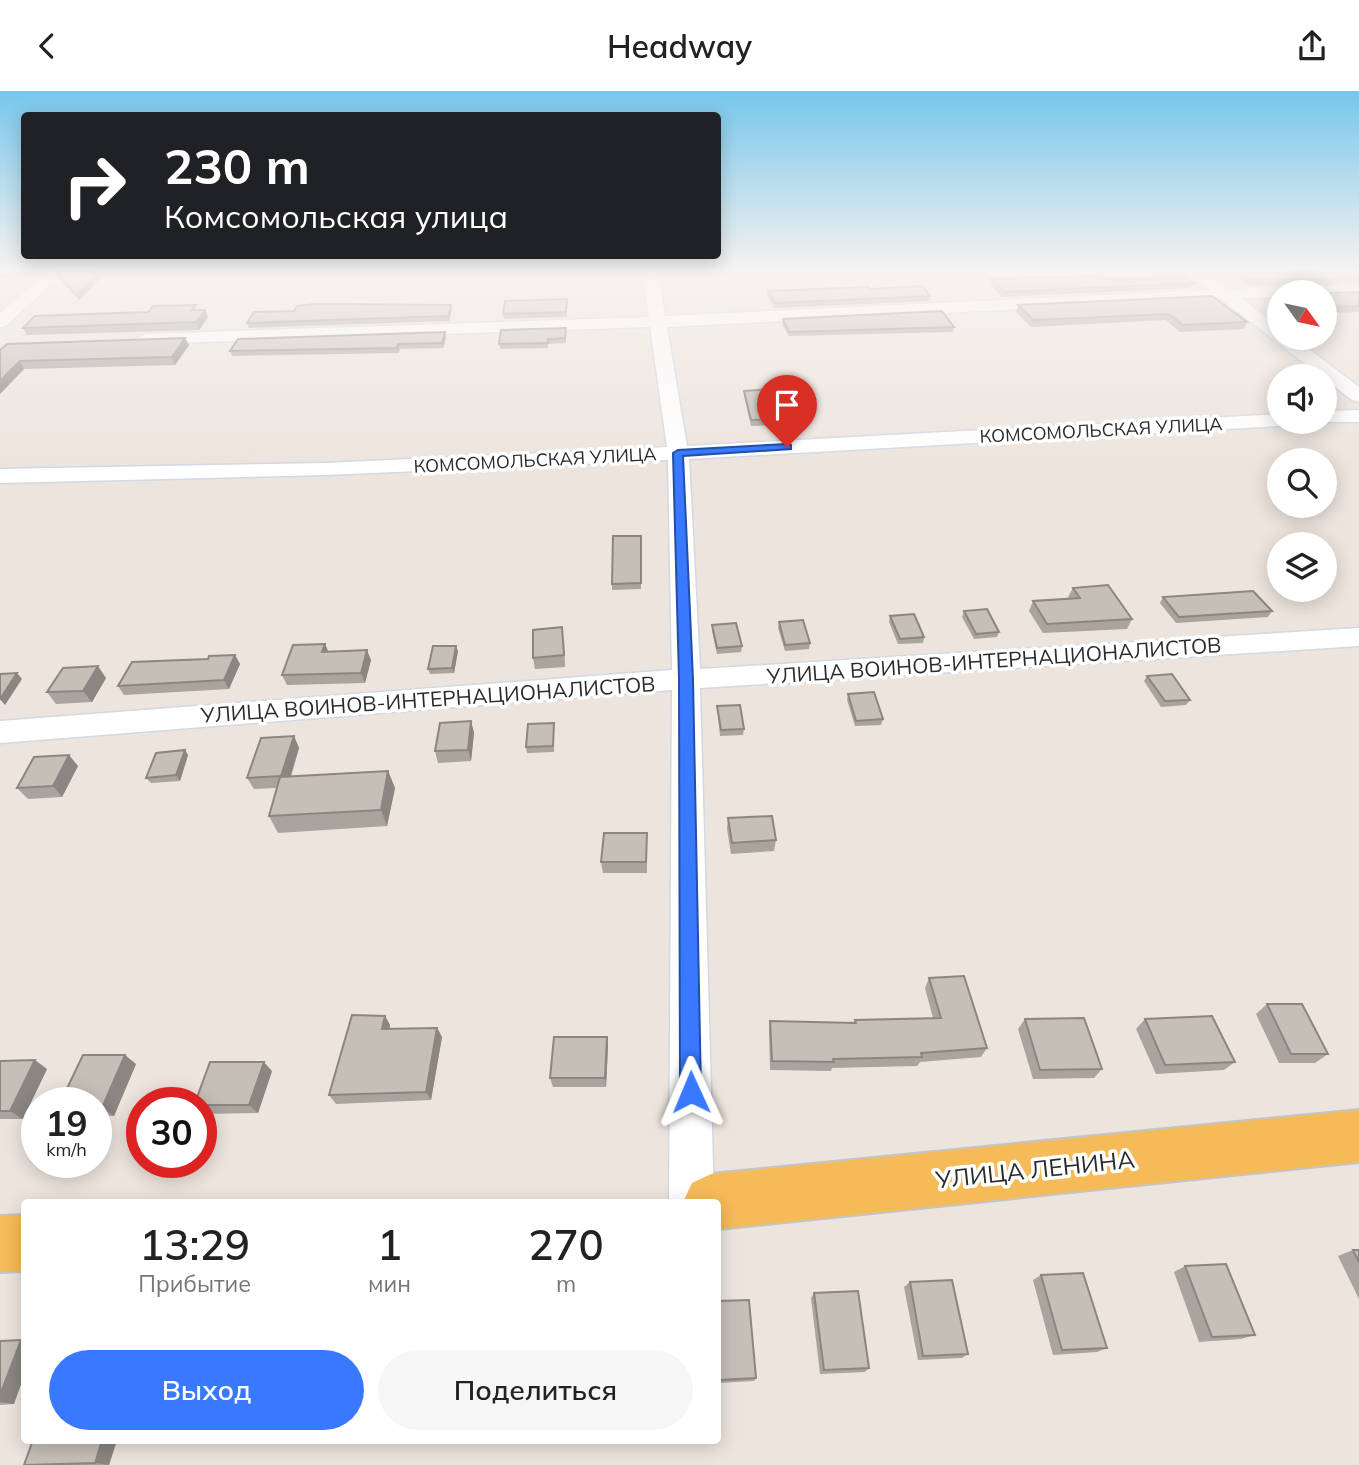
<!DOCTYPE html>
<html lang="ru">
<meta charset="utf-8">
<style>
body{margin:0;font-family:Mulish,sans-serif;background:#f6f6f6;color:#222;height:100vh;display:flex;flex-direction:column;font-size:26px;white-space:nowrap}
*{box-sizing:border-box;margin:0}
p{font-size:23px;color:#767676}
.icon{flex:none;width:38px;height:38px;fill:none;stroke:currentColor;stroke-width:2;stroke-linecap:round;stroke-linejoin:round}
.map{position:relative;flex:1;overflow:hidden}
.panel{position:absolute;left:21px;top:1108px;width:700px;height:245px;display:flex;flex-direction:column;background:#fff;border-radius:7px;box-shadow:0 4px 18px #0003}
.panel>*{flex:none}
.banner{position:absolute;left:21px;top:21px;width:700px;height:147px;border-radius:7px;box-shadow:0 4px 18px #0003;background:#202124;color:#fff;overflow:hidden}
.needle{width:46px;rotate:123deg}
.fabs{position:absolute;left:1267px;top:189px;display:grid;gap:14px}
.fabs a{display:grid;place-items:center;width:70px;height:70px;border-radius:50%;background:#fff;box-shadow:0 4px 18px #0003;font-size:35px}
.speed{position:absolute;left:21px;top:996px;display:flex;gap:14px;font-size:35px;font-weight:700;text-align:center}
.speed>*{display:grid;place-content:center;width:91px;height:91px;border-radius:50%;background:#fff;box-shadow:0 4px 18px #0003;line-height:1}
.speed small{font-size:18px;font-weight:400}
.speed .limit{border:10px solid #d22;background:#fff;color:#111}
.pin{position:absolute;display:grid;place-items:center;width:60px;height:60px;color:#fff;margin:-72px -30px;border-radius:50% 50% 50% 0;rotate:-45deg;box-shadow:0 0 7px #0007}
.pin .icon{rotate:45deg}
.me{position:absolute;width:77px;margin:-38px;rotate:359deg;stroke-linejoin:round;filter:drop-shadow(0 0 5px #0008)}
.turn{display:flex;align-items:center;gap:24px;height:147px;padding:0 28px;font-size:32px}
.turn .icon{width:91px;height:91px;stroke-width:2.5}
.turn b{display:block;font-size:49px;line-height:60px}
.eta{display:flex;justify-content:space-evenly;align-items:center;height:119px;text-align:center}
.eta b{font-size:42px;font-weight:600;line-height:49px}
.action{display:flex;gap:14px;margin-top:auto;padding:14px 28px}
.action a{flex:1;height:80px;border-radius:42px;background:#3879ff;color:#fff;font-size:28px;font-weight:600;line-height:80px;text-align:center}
.action a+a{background:#f6f6f6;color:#222}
header{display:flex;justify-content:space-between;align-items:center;height:91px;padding:0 28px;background:#fff;font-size:32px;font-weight:600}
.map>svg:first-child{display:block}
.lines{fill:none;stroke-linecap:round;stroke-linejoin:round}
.minor-casing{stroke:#d2d8e4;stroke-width:3}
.major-casing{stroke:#c4c4c4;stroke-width:4}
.minor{fill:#fff;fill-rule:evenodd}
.major{fill:#f6bb59;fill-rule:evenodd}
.wall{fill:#aaa49e}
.shaded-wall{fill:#8b8681}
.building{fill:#c6bfb8;stroke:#8b8681;stroke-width:2}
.route{fill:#3879ff;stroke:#244fa6;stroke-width:2}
.labels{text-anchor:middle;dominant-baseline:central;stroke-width:7;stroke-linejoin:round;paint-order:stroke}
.far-street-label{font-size:18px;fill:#2b2b2b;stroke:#fff}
.street-label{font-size:21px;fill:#2b2b2b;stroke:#fff}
.near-street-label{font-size:24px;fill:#2b2b2b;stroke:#fff}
</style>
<header><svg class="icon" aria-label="back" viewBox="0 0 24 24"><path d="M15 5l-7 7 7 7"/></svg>Headway<svg class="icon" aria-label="share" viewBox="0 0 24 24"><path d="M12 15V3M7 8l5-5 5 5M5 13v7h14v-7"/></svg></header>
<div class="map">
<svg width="1359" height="1374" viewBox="0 0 1359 1374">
<rect width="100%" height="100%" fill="#ede4dd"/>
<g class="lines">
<defs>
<path id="minor" d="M 47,181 L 64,181 L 6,235 L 0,236 L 0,222 Z
M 642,181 L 658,181 L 665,225 L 1210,199 L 1189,181 L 1206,181 L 1229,198 L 1359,194 L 1359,204 L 1325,205 L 1325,201 L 1279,201 L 1279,206 L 1241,207 L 1279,236 L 1279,247 L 1294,247 L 1359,296 L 1359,311 L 1352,309 L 1221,208 L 667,236 L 687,355 L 1279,323 L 1279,331 L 1288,331 L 1279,335 L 689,368 L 700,578 L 1359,537 L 1359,555 L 700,597 L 714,1111 L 669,1111 L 672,599 L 0,652 L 0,630 L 672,579 L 668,369 L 326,384 L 0,392 L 0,378 L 326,372 L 667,356 L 650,236 L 145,253 L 136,248 L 145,243 L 649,226 Z
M 1359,319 L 1359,331 L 1320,331 L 1325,331 L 1325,320 Z"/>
<path id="major" d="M 1359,1019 L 1359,1071 L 718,1138 L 718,1111 L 683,1111 L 692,1092 L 711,1083 Z
M 24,1124 L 24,1180 L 0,1181 L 0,1125 Z"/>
</defs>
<use href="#minor" class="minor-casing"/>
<use href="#major" class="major-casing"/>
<use href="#minor" class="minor"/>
<use href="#major" class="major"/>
</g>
<path class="wall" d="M 0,181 L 43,181 L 38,185 L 0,186 Z
M 58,181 L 139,181 L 106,182 L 79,209 L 60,188 L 57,183 Z
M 1154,181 L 1186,181 L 1184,186 L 1194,192 L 1191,197 L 1002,206 L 990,193 L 991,188 L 1105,188 L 1161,187 Z
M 1230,181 L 1359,181 L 1359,192 L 1249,195 Z
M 870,198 L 930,205 L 929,210 L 774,217 L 767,204 L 768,200 Z
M 1304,198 L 1325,198 L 1328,202 L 1359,201 L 1359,221 L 1330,222 L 1325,218 L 1325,201 L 1303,201 Z
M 1212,205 L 1247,231 L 1244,238 L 1180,241 L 1166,229 L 1031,236 L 1016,221 L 1018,214 Z
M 567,208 L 567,226 L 504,228 L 503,223 Z
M 452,218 L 449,230 L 249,237 L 247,232 Z
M 198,219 L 208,226 L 199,239 L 27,244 L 23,237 Z
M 783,228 L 954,236 L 953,241 L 789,245 L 782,233 Z
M 566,237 L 566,252 L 548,253 L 548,257 L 500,258 L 499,253 Z
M 446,246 L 443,257 L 400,258 L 399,262 L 232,265 L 230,260 Z
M 185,247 L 189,254 L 175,274 L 24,278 L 0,303 L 0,259 Z
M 744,300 L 779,328 L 779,334 L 751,335 L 744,305 Z
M 641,445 L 641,498 L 612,499 L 612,493 Z
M 1073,497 L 1132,528 L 1127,538 L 1043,542 L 1029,520 L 1033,510 L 1069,508 L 1068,506 Z
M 1163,506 L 1272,520 L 1268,526 L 1176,532 L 1160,512 Z
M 964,520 L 999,541 L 997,546 L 974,548 L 962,526 Z
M 890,525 L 924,546 L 923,552 L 898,553 L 889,531 Z
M 779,531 L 810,552 L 809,558 L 785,560 L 778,537 Z
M 712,534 L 742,555 L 741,561 L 717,563 L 712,540 Z
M 564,548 L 565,576 L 535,578 L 533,567 Z
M 325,553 L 328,561 L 371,569 L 365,592 L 287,594 L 282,584 Z
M 458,560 L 454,582 L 430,583 L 428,578 Z
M 235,564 L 240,573 L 229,598 L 124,604 L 118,595 L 208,568 Z
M 1147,585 L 1190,609 L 1186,614 L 1161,616 L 1144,590 Z
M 106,587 L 92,611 L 56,613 L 47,601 Z
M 848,603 L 883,628 L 881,634 L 855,635 L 847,609 Z
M 717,615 L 744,638 L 743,644 L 720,645 Z
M 471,630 L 474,642 L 471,670 L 438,672 L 435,660 Z
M 554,638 L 554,661 L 527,662 L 526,656 Z
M 294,645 L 299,657 L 291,686 L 388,680 L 395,697 L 387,735 L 278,742 L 269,725 L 277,697 L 254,698 L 247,687 Z
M 188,664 L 180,690 L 151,692 L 146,687 Z
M 78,675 L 62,706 L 28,708 L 17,697 Z
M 728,727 L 776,749 L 774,760 L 731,763 L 727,738 Z
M 647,742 L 647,782 L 603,782 L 601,771 Z
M 929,887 L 987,957 L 981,966 L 920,971 L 917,975 L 832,977 L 831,980 L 770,979 L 769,939 L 770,930 L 854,932 L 855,929 L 933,927 L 925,897 Z
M 1267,913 L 1328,963 L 1315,972 L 1279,972 L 1256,923 Z
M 385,925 L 390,934 L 390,938 L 437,937 L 442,946 L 431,1009 L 336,1013 L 329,1004 Z
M 1025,928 L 1102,978 L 1094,987 L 1033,988 L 1018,938 Z
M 1145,928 L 1235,971 L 1224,979 L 1156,983 L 1136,938 Z
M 607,946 L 608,955 L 606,996 L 553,996 L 550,987 Z
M 0,970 L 47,978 L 23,1028 L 0,1028 Z
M 136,973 L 114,1025 L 96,1025 L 96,1012 Z
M 272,980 L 258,1022 L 204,1023 L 201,1020 L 201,1012 Z
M 1353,1159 L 1359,1159 L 1359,1208 L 1338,1165 Z
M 1185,1175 L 1255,1244 L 1241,1248 L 1199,1251 L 1174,1181 Z
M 1041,1184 L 1107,1257 L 1097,1261 L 1053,1264 L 1033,1189 Z
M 910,1191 L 968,1263 L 962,1267 L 918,1269 L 904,1196 Z
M 814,1202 L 869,1277 L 865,1281 L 820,1283 L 811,1207 Z
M 718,1210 L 756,1287 L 754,1290 L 718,1292 Z
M 0,1250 L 14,1313 L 0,1314 Z
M 33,1349 L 117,1349 L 109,1374 L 24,1374 Z"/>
<path class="shaded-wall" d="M 98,181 L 105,181 L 106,182 L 79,209 L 76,204 Z
M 451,214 L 452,218 L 449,230 L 448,225 Z
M 205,219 L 208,226 L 199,239 L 196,231 Z
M 445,241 L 446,246 L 443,257 L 442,252 Z
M 185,247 L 189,254 L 175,274 L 172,266 Z
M 20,270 L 24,278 L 0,303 L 0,290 Z
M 325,553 L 329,562 L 322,561 Z
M 456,555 L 458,560 L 454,582 L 452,577 Z
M 367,559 L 371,569 L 365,592 L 361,582 Z
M 235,564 L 240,573 L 229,598 L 224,589 Z
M 98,575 L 106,587 L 92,611 L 83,600 Z
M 17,582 L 22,588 L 5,614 L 0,608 Z
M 471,630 L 474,642 L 471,670 L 468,659 Z
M 294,645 L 299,657 L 287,696 L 281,685 Z
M 185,659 L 188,664 L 180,690 L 176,684 Z
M 69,664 L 78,675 L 62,706 L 53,695 Z
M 388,680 L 395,697 L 387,735 L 381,719 Z
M 385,925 L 390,934 L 387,947 L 382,938 Z
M 437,937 L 442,946 L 431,1009 L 426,1001 Z
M 607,946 L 608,955 L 606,996 L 605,987 Z
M 125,964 L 136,973 L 114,1025 L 102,1017 Z
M 35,969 L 47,978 L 23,1028 L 10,1020 Z
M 264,971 L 272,980 L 258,1022 L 249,1014 Z
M 21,1249 L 24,1250 L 24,1285 L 14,1313 L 0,1311 L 0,1304 Z
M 102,1349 L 117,1349 L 109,1374 L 95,1372 Z"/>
<path class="building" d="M 58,181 L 98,181 L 76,204 L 57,183 Z
M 1163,181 L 1186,181 L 1183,186 L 1194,192 L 1004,201 L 991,188 L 1101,185 L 1105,188 L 1169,187 Z
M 1240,181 L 1359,181 L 1359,187 L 1252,189 Z
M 923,195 L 930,205 L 775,212 L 768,200 L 869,196 L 870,198 Z
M 1304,198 L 1325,198 L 1328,202 L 1359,201 L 1359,215 L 1333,216 L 1325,211 L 1325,201 L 1309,201 Z
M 1212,205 L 1247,231 L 1183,234 L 1169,223 L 1033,229 L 1018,214 Z
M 567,208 L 566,221 L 503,223 L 505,210 Z
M 316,213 L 451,214 L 448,225 L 247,232 L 254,221 L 294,220 L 297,215 Z
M 196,214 L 192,219 L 205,219 L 196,231 L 23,237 L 35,225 L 148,221 L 153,215 Z
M 942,220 L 954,236 L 789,241 L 783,228 Z
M 566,237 L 565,247 L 548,248 L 548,252 L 499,253 L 501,239 Z
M 445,241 L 442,252 L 398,253 L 397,257 L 230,260 L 238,248 Z
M 185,247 L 172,266 L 20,270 L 0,290 L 0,259 L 7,253 Z
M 770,298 L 779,328 L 751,329 L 744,300 Z
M 613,445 L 641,445 L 641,492 L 612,493 Z
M 1108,494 L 1132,528 L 1047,533 L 1033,510 L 1080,507 L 1073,497 Z
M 1253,500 L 1272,520 L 1179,526 L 1163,506 Z
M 987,518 L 999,541 L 976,543 L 964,520 Z
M 914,523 L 924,546 L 900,548 L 890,525 Z
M 803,529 L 810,552 L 785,554 L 779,531 Z
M 736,532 L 742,555 L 717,557 L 712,534 Z
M 562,536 L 564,564 L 533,567 L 533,539 Z
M 325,553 L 322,561 L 367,559 L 361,582 L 282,584 L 293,554 Z
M 433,555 L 456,555 L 452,577 L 428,578 Z
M 235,564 L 224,589 L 118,595 L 132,571 L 208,568 L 209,565 Z
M 98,575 L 83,600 L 47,601 L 63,577 Z
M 17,582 L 0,608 L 0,583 Z
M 1172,583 L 1190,609 L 1165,610 L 1147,585 Z
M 874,601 L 883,628 L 856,630 L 848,603 Z
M 740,614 L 744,638 L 721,639 L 717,615 Z
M 471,630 L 468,659 L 435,660 L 440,632 Z
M 554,632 L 553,655 L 526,656 L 528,633 Z
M 294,645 L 281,685 L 247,687 L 261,647 Z
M 185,659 L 176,684 L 146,687 L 156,662 Z
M 69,664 L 53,695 L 17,697 L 34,666 Z
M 388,680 L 381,719 L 269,725 L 280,686 Z
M 772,725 L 776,749 L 732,752 L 728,727 Z
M 604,742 L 647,742 L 646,771 L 601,771 Z
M 964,885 L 987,957 L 921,962 L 922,966 L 833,968 L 834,971 L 772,970 L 770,930 L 856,932 L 855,929 L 941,927 L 929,887 Z
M 1267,913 L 1302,913 L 1328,963 L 1291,963 Z
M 352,924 L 385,925 L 382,938 L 437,937 L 426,1001 L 329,1004 Z
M 1212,925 L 1235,971 L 1165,974 L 1145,928 Z
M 1084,927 L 1102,978 L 1040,979 L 1025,928 Z
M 554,946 L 607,946 L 605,987 L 550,987 Z
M 83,964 L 125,964 L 102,1017 L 96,1017 L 96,1012 L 60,1012 Z
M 35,969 L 10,1020 L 0,1020 L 0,970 Z
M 210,971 L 264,971 L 249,1014 L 201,1014 L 201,1012 L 195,1012 Z
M 1353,1159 L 1359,1159 L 1359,1171 Z
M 1226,1173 L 1255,1244 L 1212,1246 L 1185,1175 Z
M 1083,1182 L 1107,1257 L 1062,1259 L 1041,1184 Z
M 952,1189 L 968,1263 L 923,1265 L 910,1191 Z
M 858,1200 L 869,1277 L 824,1279 L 814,1202 Z
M 749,1209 L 756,1287 L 718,1289 L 718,1210 Z
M 21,1249 L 0,1304 L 0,1250 Z
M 33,1349 L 102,1349 L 95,1372 L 24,1374 Z"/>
<linearGradient id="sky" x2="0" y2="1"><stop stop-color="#76c6ec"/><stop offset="0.48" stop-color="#f7f3f0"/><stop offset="1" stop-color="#f7f3f0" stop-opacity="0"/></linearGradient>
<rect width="1359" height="374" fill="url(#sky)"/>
<path class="route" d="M 787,353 L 791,354 L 791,358 L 683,365 L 693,588 L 701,1001 L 698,1009 L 691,1012 L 683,1009 L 680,1001 L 679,588 L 673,362 L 678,359 Z"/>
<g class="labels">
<g class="far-street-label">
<text transform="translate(1101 339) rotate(-3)">КОМСОМОЛЬСКАЯ УЛИЦА</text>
<text transform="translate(535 369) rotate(-3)">КОМСОМОЛЬСКАЯ УЛИЦА</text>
</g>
<g class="street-label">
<text transform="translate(994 569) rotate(-4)">УЛИЦА ВОИНОВ-ИНТЕРНАЦИОНАЛИСТОВ</text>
<text transform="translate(428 608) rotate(-4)">УЛИЦА ВОИНОВ-ИНТЕРНАЦИОНАЛИСТОВ</text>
</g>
<g class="near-street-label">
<text transform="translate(1035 1078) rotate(-6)">УЛИЦА ЛЕНИНА</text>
</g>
</g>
</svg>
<div class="fabs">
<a><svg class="needle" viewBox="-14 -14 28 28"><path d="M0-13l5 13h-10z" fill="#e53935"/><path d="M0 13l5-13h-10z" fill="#767676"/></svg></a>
<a><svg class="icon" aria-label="sound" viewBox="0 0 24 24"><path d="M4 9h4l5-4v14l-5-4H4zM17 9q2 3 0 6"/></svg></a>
<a><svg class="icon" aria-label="search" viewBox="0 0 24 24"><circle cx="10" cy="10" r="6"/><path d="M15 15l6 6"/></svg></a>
<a><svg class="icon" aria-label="layers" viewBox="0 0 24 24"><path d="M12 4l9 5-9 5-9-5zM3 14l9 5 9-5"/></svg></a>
</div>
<div class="speed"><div>19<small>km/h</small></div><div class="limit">30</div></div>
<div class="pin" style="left:787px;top:356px;background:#d93025"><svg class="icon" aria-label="arrive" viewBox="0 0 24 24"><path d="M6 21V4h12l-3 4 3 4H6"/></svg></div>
<svg class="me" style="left:691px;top:1001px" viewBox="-20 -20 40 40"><path d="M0-17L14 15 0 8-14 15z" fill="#3879ff" stroke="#fff" stroke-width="4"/></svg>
<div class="banner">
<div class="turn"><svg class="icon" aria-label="right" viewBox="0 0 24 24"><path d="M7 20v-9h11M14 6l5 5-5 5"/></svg><div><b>230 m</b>Комсомольская улица</div></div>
</div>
<section class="panel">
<div class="eta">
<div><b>13:29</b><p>Прибытие</p></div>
<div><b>1</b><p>мин</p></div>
<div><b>270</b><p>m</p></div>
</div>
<div class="action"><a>Выход</a><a>Поделиться</a></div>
</section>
</div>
